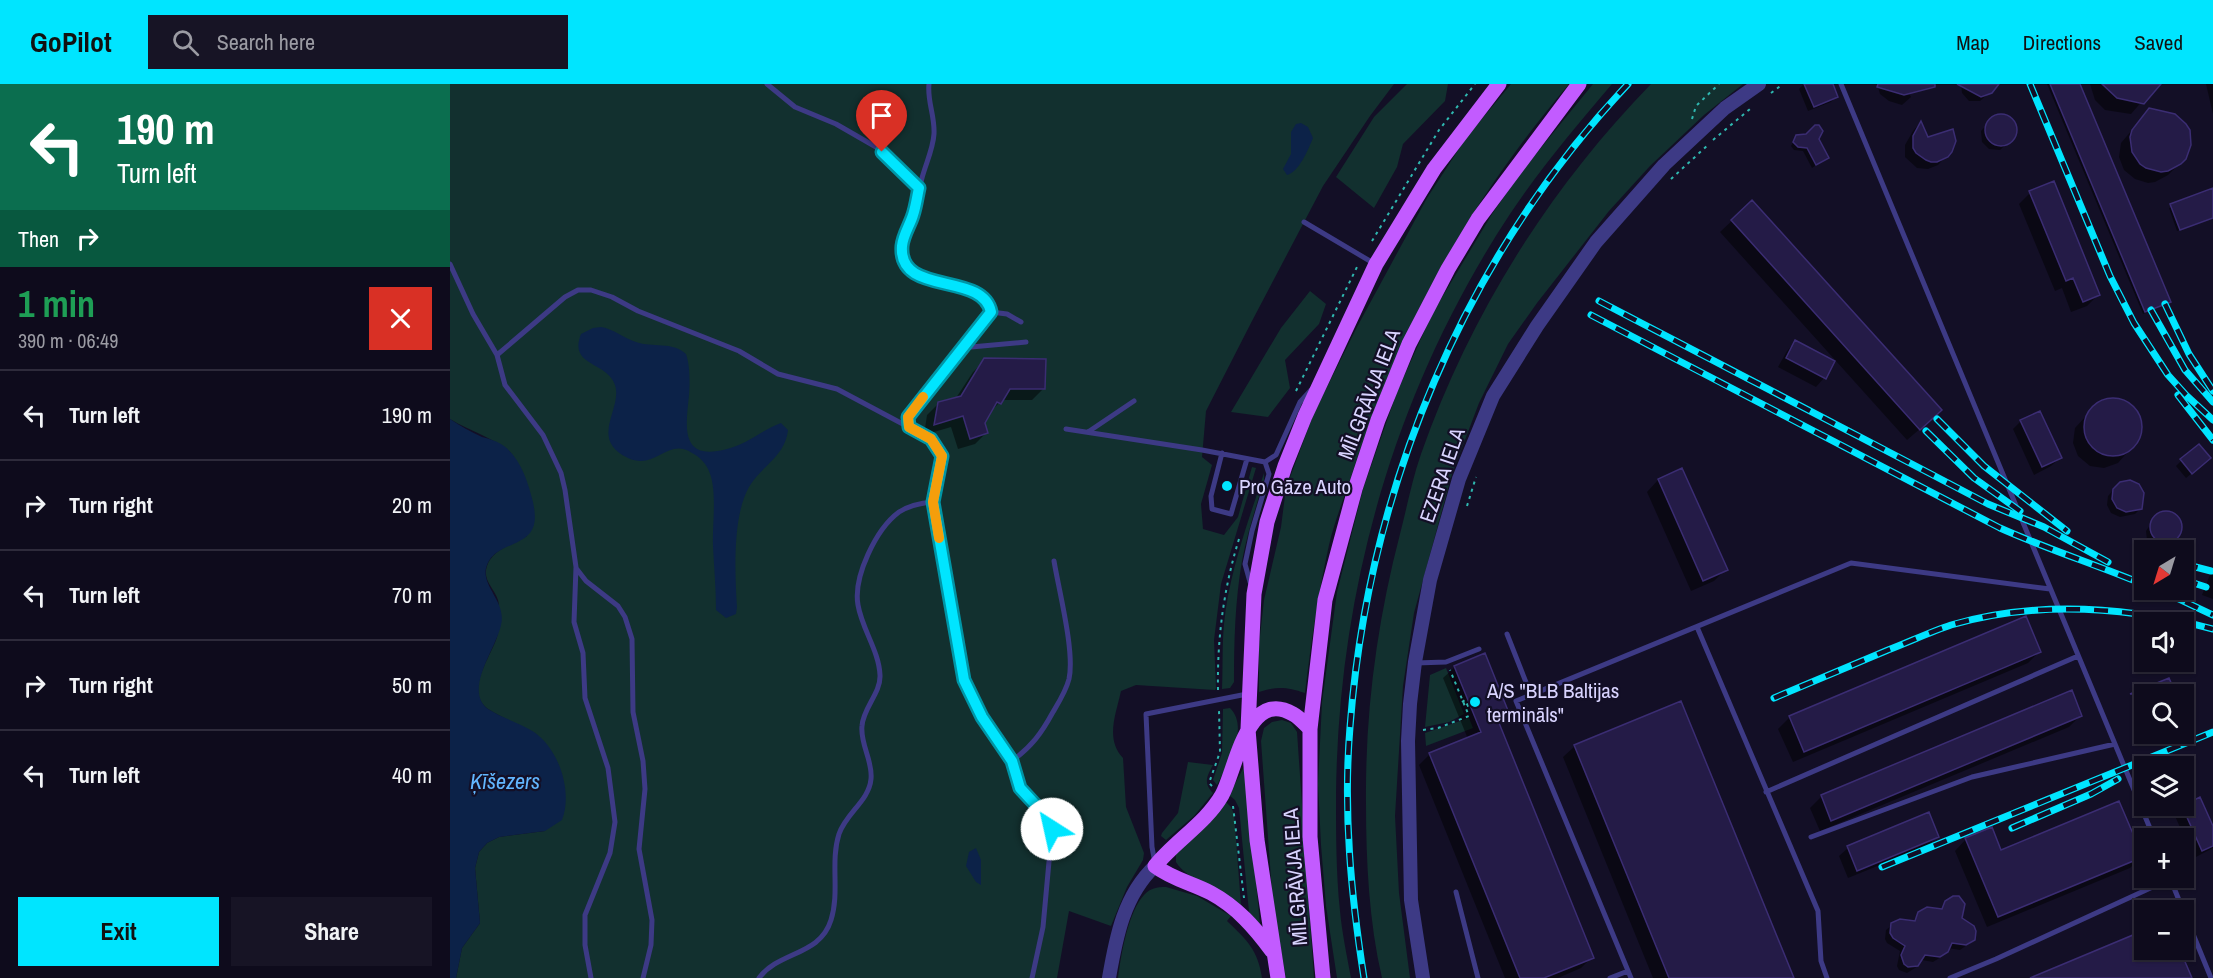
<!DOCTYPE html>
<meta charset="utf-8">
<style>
body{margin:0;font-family:"Archivo Narrow",sans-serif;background:#171425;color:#f1f3f6;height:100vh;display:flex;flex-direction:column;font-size:22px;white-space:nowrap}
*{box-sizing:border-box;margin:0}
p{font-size:20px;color:#9b9ba3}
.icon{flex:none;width:33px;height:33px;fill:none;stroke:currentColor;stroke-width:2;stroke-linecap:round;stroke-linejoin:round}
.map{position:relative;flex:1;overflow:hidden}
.side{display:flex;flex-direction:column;background:#0e0b1c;width:450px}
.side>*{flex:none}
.hud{background:#0b6e4f;color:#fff;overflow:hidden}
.needle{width:39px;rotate:218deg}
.fabs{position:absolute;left:1684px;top:456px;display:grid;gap:12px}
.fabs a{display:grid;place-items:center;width:60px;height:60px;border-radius:0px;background:#0e0b1c;box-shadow:0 2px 4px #0004,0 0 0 2px #2e2b3b;font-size:30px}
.pin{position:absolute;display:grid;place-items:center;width:51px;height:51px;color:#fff;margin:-62px -26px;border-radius:50% 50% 50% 0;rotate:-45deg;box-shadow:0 0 6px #0007}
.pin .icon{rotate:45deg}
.me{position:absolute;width:66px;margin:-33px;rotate:325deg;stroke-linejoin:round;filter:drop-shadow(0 0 4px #0008)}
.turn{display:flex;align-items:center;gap:21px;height:126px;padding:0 18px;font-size:27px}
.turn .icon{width:78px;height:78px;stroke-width:2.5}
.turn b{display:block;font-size:42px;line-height:51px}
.then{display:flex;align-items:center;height:57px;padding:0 18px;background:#0003;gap:12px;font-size:22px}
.round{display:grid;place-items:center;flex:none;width:63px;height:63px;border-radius:0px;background:#171425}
.head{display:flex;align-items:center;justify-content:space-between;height:102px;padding:0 18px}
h1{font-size:36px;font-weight:800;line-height:45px;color:#1e9e55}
.primary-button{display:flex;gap:12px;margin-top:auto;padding:12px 18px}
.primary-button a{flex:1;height:69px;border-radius:0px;background:#00e5ff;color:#111;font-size:24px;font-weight:800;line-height:69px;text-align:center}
.primary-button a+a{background:#171425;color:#f1f3f6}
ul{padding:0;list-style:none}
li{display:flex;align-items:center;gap:18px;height:90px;padding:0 18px;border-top:2px solid #2e2b3b}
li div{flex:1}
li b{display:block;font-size:22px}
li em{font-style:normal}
header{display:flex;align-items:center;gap:36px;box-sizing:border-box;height:84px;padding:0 30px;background:#00e5ff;color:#111}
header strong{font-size:28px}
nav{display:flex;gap:33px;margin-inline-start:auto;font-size:21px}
.search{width:420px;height:54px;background:#171425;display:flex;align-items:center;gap:15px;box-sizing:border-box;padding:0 21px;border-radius:0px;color:#9b9ba3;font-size:22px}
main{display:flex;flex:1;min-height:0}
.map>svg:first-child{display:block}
.green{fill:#12302f}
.water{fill:#0c2248}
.shadow{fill:#0007}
.building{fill:#241b47;stroke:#3b2d73;stroke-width:1.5}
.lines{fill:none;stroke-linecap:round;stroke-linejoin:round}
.path{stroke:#2fb8b0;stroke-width:2;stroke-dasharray:3 4.5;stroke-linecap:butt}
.service{stroke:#3d3a85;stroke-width:5}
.tertiary{stroke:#3d3a85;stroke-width:14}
.primary{stroke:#c25bff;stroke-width:15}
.rail-casing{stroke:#00e5ff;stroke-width:7}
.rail{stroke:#130f26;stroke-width:4.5;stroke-dasharray:14;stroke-linecap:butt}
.route-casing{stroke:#0095a6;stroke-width:15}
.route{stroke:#00e5ff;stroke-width:10}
.slow{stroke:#f59e0b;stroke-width:10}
.poi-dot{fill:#00e5ff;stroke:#130f26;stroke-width:2}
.labels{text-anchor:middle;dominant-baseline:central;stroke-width:4.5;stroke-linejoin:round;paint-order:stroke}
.street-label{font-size:21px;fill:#d9d4ff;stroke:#130f26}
.poi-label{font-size:21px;fill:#d9d4ff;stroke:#130f26;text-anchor:start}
.water-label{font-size:22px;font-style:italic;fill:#62b6ff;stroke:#130f26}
</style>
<header>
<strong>GoPilot</strong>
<div class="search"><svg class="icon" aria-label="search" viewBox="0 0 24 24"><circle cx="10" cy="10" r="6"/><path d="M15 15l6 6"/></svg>Search here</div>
<nav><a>Map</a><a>Directions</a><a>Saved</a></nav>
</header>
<main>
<section class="side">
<div class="hud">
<div class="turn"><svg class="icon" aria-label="left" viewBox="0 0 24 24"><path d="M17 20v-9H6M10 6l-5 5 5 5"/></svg><div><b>190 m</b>Turn left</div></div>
<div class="then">Then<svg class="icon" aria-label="right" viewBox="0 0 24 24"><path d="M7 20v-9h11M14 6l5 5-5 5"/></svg></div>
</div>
<div class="head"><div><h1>1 min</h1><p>390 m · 06:49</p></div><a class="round" style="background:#d93025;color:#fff"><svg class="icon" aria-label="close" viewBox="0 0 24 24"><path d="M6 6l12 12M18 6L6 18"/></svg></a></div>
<ul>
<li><svg class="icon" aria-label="left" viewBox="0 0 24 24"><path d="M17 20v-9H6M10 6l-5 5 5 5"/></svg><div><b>Turn left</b></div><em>190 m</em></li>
<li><svg class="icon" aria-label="right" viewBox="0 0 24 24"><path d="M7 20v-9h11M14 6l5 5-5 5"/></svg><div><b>Turn right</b></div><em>20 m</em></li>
<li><svg class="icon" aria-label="left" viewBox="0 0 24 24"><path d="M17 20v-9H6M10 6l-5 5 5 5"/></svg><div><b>Turn left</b></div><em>70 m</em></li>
<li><svg class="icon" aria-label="right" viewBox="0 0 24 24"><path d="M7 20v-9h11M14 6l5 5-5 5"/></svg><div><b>Turn right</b></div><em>50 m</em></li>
<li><svg class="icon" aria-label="left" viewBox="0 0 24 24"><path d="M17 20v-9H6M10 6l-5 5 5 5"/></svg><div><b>Turn left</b></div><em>40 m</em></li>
</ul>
<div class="primary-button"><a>Exit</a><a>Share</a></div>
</section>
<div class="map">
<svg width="1763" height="894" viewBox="0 0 1763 894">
<rect width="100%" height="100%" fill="#130f26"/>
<path class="green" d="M 0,0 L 944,0 L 920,32 L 873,102 L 802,237 L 756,327 L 752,373 L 762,381 L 751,420 L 753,445 L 774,451 L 788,433 L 802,383 L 806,384 L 771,500 L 764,556 L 766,604 L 765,606 L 686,601 L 671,607 C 666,630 655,655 673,674 L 676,723 L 694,769 L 693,776 L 677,803 L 661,842 L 619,827 L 607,894 L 6,894 L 12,864 L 30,839 L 25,784 L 29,768 L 37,759 L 49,753 L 95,747 L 109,682 C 92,644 70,645 38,625 C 14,607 40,575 47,553 C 49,547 50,522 48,516 C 44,504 32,496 37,482 C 42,466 64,459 77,452 L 61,369 C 45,354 19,347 0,335 Z
M 957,0 L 998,0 L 995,17 L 953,60 L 947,83 L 924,124 L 886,93 L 924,33 Z
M 1061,0 L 1119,0 C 1018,119 947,247 900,396 C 893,417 884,439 879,461 C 868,510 861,559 855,609 C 837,603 827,602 809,608 L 809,561 L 814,516 L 831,443 L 836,404 L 864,329 L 907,243 L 977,114 L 1016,54 Z
M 1143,0 L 1162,0 C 1126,42 1091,84 1060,130 C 946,303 888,504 886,711 C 886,749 886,789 890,827 C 892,849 897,872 901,894 L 887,894 L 876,822 L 871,761 L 868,700 L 872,618 L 887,508 L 913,405 L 947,308 L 982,230 L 1042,130 L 1072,87 Z
M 1201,0 L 1293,0 L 1254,31 L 1200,82 L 1159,127 L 1087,219 L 1058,260 L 1029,319 L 1002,390 L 964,529 L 953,602 L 945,732 L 949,809 L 960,894 L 932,894 C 919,838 916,777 916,720 C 915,628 927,538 950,450 C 957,423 962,396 971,370 C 1020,231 1098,106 1201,0 Z
M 860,207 L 876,220 L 869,240 L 835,276 L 840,304 L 818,333 L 781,328 L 831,244 Z
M 814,389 L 814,396 C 806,423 797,450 792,477 C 785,517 784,558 784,598 L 780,604 L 772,605 C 773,583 772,561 774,540 C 779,489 798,438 814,389 Z
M 996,584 L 1014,630 L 999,638 L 975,643 L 980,591 Z
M 780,624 C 800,644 777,681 767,701 L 763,696 L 772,669 L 773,625 Z
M 1019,634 L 1023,644 L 976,662 L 975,649 Z
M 832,636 L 841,639 L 847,648 L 864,894 L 836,894 L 823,822 L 811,657 L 814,644 L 822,638 Z
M 738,678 L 763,681 C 757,692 753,699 763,709 L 744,732 L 716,756 L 711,752 L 712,749 L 728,729 Z
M 795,681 L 810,840 L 799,828 L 789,724 L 785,716 L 779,711 Z
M 776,718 L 781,723 L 784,730 L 791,821 C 773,809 736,795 726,778 L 726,770 Z
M 716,803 L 747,812 L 781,832 L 777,837 C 797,856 808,866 812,894 L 668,894 C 671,871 678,828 694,811 C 700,804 707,803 716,803 Z"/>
<path class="water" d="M 851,39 L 858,43 L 863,54 C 858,66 849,88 837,91 L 833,85 L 841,70 L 841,48 L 846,40 Z
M 151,243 C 164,245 173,254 186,258 C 203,264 222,257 236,270 C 240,281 240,299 239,311 C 236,342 229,378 277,365 C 297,360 312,346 331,339 L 338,346 C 335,373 311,382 299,403 C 282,433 285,490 287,523 L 286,530 L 276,534 L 266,526 C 266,505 264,483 263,462 C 262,440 268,404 258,385 C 255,378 248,372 242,369 C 217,353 206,387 178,374 C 138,355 173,325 165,301 C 157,277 118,283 131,250 L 143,244 Z
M 0,335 C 10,342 21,348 32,353 C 40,355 47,357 54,362 C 71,375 78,398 83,418 C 85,428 87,440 80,449 C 68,463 44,462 37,481 C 29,501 57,517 51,541 C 46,565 13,606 38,625 C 52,634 70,639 84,648 C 109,665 123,708 112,736 L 95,747 L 49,753 L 37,759 L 29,768 L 25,784 L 30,839 L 12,864 L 6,894 L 0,894 Z
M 526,764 L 531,776 L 531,801 L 526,798 L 516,782 L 519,768 Z"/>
<path class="shadow" d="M 1354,0 L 1381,0 L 1386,13 L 1381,18 L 1358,27 L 1349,5 Z
M 1427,0 L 1458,0 L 1455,1 L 1461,13 L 1452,21 L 1439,17 L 1430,10 Z
M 1511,0 L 1545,0 L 1538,10 L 1530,17 L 1519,17 L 1512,9 Z
M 1597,0 L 1628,0 L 1719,218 L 1717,220 L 1693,230 Z
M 1640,0 L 1707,0 L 1681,30 L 1655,26 L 1645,16 Z
M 1756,0 L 1763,0 L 1763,30 Z
M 1699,26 L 1730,79 L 1718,91 L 1705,98 L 1698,99 L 1685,95 L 1674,86 L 1669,73 L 1671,59 Z
M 1555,31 L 1563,37 L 1566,48 L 1564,53 L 1550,66 L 1539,65 L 1532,58 L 1531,47 L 1544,33 Z
M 1470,39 L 1477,55 L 1501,67 L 1488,81 L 1478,85 L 1467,84 L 1455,73 L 1455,61 L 1463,47 Z
M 1347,52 L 1368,55 L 1377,74 L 1362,84 L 1353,67 L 1344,66 L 1341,62 Z
M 1763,106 L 1763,134 L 1727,147 L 1719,124 Z
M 1580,109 L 1649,210 L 1637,222 L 1621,228 L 1612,204 L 1605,207 L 1569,120 Z
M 1302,118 L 1478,338 L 1457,356 L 1270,148 Z
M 1345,258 L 1374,294 L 1366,303 L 1328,283 L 1337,267 Z
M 535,276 L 593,305 L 582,316 L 552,316 L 538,330 L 533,339 L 537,348 L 525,360 L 508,365 L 501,343 L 474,351 L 477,331 L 489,319 L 506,314 L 523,288 Z
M 1660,315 L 1675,317 L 1686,327 L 1691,340 L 1689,355 L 1668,379 L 1654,384 L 1640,382 L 1628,372 L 1623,359 L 1625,344 L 1647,320 Z
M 1571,337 L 1610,374 L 1601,382 L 1584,391 L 1563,345 Z
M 1731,377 L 1754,379 L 1736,394 L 1726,382 Z
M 1232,386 L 1276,485 L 1264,497 L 1241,507 L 1197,408 L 1208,396 Z
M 1670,399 L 1691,424 L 1685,430 L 1670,433 L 1661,429 L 1657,421 L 1658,412 Z
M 1714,428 L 1723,430 L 1730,436 L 1731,445 L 1720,459 L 1712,464 L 1703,462 L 1697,456 L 1696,447 L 1706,432 Z
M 1763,483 L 1763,515 L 1752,511 Z
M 1590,567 L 1578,579 L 1343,678 L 1328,645 L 1340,633 Z
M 1005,583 L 1058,628 L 1047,639 L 1142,873 L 1131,884 L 1108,894 L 1055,894 L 969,681 L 980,670 L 1018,655 L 993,594 Z
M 1718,596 L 1724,610 L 1695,610 L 1695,626 L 1689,611 L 1694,606 Z
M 1621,608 L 1631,631 L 1619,643 L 1370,747 L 1360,724 L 1372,712 Z
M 1125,662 L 1342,894 L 1203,894 L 1113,673 Z
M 1733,722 L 1763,745 L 1763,764 L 1744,774 L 1724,730 Z
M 1487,752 L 1479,761 L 1398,794 L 1389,772 L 1398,764 Z
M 1516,755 L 1550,768 L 1691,773 L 1680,784 L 1537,843 L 1505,767 Z
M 1499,815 L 1524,856 L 1510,866 L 1498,864 L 1491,873 L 1483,878 L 1472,876 L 1465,884 L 1457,889 L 1449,886 L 1447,882 L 1450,867 L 1437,859 L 1435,855 L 1436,846 L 1442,841 L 1463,838 L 1467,832 L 1490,827 Z"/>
<path class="building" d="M 1354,0 L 1383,0 L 1388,13 L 1364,23 Z
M 1428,0 L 1485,0 L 1485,3 L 1454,11 L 1427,3 Z
M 1507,0 L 1549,0 L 1542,9 L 1531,13 Z
M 1600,0 L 1630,0 L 1721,218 L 1695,228 Z
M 1652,0 L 1711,0 L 1694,20 L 1667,14 Z
M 1699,24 L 1725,30 L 1736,40 L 1740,46 L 1741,61 L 1736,75 L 1731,80 L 1718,87 L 1711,88 L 1696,84 L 1690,80 L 1682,68 L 1680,53 L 1682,46 Z
M1535 46a16 16 0 1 1 32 0a16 16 0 1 1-32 0Z
M 1471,37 L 1478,53 L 1503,45 L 1506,57 L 1502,68 L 1498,73 L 1487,78 L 1481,78 L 1476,76 L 1466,69 L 1463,64 L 1463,52 Z
M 1365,41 L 1369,41 L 1373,47 L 1369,55 L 1379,74 L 1366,81 L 1357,64 L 1348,63 L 1343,58 L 1346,51 L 1356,50 Z
M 1604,97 L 1650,211 L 1633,218 L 1623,194 L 1616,197 L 1579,107 Z
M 1763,104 L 1763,134 L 1730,146 L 1720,120 Z
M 1302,116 L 1492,326 L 1470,346 L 1281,136 Z
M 1345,256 L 1385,277 L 1376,295 L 1336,274 Z
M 534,274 L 596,275 L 595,305 L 560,305 L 551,320 L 547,318 L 535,339 L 538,349 L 520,355 L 513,332 L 484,341 L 488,318 L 511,312 Z
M1634 343a29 29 0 1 1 58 0a29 29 0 1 1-58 0Z
M 1590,327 L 1612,374 L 1592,383 L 1570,336 Z
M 1749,360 L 1761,374 L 1742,390 L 1730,375 Z
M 1232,384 L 1278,486 L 1253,497 L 1208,395 Z
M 1680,396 L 1689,400 L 1694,409 L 1692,425 L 1676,428 L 1667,424 L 1662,415 L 1663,405 L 1670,398 Z
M1700 443a16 16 0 1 1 32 0a16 16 0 1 1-32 0Z
M 1576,532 L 1591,568 L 1354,668 L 1339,632 Z
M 1035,569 L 1059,629 L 1047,634 L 1144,874 L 1094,894 L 1070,894 L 979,669 L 1031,648 L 1004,582 Z
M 1719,594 L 1726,610 L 1680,610 Z
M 1622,606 L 1632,632 L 1381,737 L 1371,711 Z
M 1231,617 L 1344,894 L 1219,894 L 1124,661 Z
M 1750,713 L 1763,742 L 1763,762 L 1752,767 L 1732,722 Z
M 1669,717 L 1693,773 L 1548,833 L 1515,754 L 1542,743 L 1551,766 Z
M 1479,728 L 1489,753 L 1407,787 L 1397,762 Z
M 1503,812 L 1509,812 L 1515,820 L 1512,834 L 1524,842 L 1526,847 L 1525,856 L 1516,861 L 1502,859 L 1498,868 L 1490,873 L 1475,871 L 1468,882 L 1458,883 L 1454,880 L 1451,871 L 1455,862 L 1443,854 L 1440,849 L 1441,839 L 1450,835 L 1465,837 L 1468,828 L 1477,823 L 1492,825 L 1495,817 Z
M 1695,846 L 1695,866 L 1730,866 L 1742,894 L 1580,894 Z"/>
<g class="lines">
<path class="path" d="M 1321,9 L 1333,0
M 1242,35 L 1246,22 L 1269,0
M 1263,56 L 1300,25
M 1221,95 L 1259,60
M 922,157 L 989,46 L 1025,0
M 846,307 L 907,183
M 1017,422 L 1026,393
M 768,606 C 767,554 774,503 789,455
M 1012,618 L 1015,616 L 1018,622 L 1020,621
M 973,646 L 988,644 L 1019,632 L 1000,586
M 762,702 L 759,699 L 770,668 L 769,626
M 783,722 L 794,814"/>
<path class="service" d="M 317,0 L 345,23 L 386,40 L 426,63 L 469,104
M 479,0 C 477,17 485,32 484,50 C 483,65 476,79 472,94 C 469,104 467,115 465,125 C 461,143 446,159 455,177 C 469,209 534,191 541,228 L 557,230 L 571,238
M 1391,0 L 1704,754
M 854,138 L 925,180
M 0,180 L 23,230 L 47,271 L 55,301 L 93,351 L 111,389 L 115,406 L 126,483 L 124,538 L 133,569 L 135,614 L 158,684 L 165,738 L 160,769 L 135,831 L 135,861 L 141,894
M 510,264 L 576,258
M 47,271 L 115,213 L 128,206 L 141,206 L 162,213 L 188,227 L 289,267 L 328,290 L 387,305 L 481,355 C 500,375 488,394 483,418 C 470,419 460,421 449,428 C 426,445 403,493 408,521 C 412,545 429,567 430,591 C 431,609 413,624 412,642 C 410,660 423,677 421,695 C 419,717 396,729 389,750 C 380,778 390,808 381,836 C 370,872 329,867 309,894
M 459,343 L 458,333 L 541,228
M 616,345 L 752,366 L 815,378 L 826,371 L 850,318 L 861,306
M 638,348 L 684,317
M 772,369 L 761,412 L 762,425 L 781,430 L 797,375
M 483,418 L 514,596 L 520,610 L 543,652 L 562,677 L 570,704 L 595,731 L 602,745 L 593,843 L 582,894
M 126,484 L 136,497 L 168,522 L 175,533 L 182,555 L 183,628 L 193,677 L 195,705 L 189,765 L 202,836 L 201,861 L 193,894
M 800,498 L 795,480 L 802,447 L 819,390 L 815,378
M 1247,543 L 1368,827 L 1371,877 L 1377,894
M 1057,550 L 1081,611
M 966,579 L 996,578 L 1029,565
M 562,677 C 582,662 591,650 603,628 C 609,618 616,607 619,595 C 625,568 609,507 604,477
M 1316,708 L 1628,572
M 1361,753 L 1522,693 L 1665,660
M 705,779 L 702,763 L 696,630 L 797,610
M 1720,794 L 1733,826
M 1006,808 L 1028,894
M 1734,828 L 1761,894
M 1160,894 L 1178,887
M 1181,894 L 1066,617 L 1401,479 L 1600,505
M 1500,894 L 1546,875 L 1720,795"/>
<path class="tertiary" d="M 659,894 C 666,853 674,811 705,782
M 973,894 L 961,816 L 958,657 L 960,620 L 965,578 L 980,496 L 1009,395 L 1043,312 L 1087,242 L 1146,158 L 1214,81 L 1275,24 L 1309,0"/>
<path class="primary" d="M 822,867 C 805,844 787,823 761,809 C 742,799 722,795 705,782 C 725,757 756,739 772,711 C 786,686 797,603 843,630 C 849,633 855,640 860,645
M 828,894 L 807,756 L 798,645 L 804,510 L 817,438 L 835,382 L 855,332 L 926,180 L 984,85 L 1049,0
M 873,894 L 860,753 L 860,645 L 875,516 L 905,405 L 928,336 L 959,260 L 998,185 L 1028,135 L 1129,0"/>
<defs>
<path id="rail" d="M 1580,0 L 1660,192 L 1684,239 L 1718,291 L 1736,311 L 1763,336
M 1149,217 L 1481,390 L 1538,420 L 1594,443 L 1658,478
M 1715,220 L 1739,270 L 1763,307
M 1701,226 L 1735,286 L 1763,318
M 1141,231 L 1550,444 C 1597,465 1647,481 1695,501
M 1728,311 L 1763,356
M 1487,335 L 1534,382 L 1617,447
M 1476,347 L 1524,394 L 1570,427
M 1734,480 L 1761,487
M 1734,496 L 1756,503
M 1710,506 L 1763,531
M 1324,614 C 1362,598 1400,582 1438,566 C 1459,558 1480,548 1501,541 C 1587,516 1678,523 1763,545
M 1562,744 L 1641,710 L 1668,695
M 1432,783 L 1763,648
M 914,894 C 901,811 893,727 900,643 C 918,405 1014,174 1178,0"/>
</defs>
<use href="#rail" class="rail-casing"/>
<use href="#rail" class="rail"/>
</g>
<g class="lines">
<defs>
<path id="route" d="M 432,68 L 469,104 C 467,113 466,122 463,131 C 460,141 453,151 452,162 C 448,213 533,187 541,228 L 458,333 L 459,343 L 481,355 L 492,372 L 483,418 L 514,596 L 532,633 L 562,677 L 570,704 L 595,731 L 602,745"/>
</defs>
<use href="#route" class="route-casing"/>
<use href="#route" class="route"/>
<path class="slow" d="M 473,313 L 458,333 L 459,343 L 481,355 L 492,372 L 483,418 L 489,454"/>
</g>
<g class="poi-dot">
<circle cx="777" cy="402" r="6"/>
<circle cx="1025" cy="618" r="6"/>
</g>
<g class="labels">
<g class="street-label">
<text transform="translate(919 310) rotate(-69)">MĪLGRĀVJA IELA</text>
<text transform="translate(992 391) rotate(-71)">EZERA IELA</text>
<text transform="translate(845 793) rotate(-94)">MĪLGRĀVJA IELA</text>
</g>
<g class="poi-label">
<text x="789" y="402">Pro Gāze Auto</text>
<text x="1037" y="606">A/S "BLB Baltijas<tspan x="1037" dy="24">termināls"</tspan></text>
</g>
<g class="water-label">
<text x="55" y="697">Ķīšezers</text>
</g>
</g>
</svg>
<div class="fabs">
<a><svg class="needle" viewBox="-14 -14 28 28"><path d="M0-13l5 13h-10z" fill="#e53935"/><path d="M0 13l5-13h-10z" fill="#9b9ba3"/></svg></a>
<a><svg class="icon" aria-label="sound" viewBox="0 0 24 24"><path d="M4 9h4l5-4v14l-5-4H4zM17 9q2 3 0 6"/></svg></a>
<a><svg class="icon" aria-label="search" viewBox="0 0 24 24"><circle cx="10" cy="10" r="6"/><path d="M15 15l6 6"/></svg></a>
<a><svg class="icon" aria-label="layers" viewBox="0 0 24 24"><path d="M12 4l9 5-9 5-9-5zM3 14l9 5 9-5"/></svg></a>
<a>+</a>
<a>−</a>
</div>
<div class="pin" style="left:432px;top:68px;background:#d93025"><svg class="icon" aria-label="arrive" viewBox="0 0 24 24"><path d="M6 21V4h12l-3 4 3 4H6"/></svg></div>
<svg class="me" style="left:602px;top:745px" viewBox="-20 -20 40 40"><circle r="19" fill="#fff"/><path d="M0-13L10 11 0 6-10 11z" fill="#00e5ff"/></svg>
</div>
</main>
